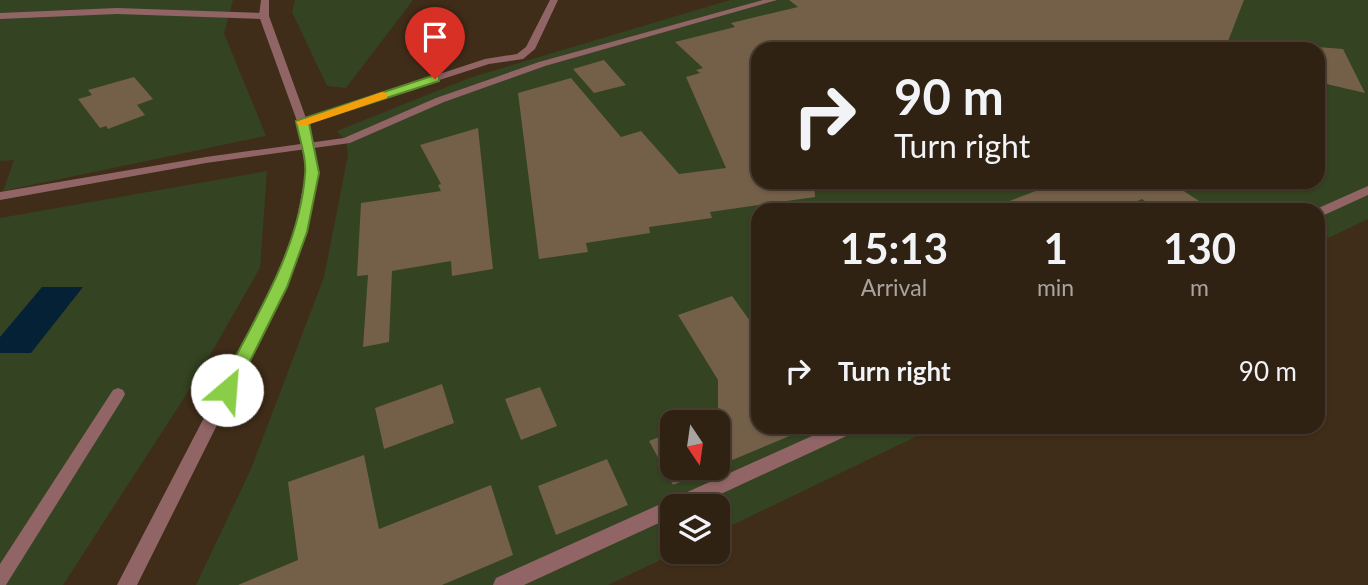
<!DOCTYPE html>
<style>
body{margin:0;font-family:Lato,sans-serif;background:#3c2f21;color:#f1f3f6;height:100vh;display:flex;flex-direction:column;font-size:26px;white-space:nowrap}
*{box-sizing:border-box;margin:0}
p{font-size:23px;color:#a8a4a0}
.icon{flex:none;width:38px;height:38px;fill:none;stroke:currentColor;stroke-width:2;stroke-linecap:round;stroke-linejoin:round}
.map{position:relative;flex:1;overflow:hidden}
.drawer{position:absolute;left:751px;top:203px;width:574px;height:231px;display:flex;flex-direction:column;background:#302213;border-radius:21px;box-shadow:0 2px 5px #0004,0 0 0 2px #4b3f33}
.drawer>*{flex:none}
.banner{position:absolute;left:751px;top:42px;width:574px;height:147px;border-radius:21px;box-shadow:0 2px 5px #0004,0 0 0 2px #4b3f33;background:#302213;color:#f1f3f6;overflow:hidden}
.needle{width:46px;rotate:167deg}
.controls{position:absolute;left:660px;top:410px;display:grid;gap:14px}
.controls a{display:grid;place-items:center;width:70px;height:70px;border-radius:14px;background:#302213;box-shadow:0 2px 5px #0004,0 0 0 2px #4b3f33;font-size:35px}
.pin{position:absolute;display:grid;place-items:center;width:60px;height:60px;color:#fff;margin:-72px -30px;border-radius:50% 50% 50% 0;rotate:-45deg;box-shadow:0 0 7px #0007}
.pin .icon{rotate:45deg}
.me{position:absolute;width:77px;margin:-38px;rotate:27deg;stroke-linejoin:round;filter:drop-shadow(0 0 5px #0008)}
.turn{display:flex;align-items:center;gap:24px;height:147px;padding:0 28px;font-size:32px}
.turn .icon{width:91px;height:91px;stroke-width:2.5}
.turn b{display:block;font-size:49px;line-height:60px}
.eta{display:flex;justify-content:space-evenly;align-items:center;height:119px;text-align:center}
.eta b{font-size:42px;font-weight:700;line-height:49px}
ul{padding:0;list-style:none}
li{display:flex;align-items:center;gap:21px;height:98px;padding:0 28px}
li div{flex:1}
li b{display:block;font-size:26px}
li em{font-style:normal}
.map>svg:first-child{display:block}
.green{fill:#344321;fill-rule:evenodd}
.water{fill:#042135}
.building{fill:#745f49}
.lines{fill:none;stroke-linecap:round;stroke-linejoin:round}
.service{fill:#916565;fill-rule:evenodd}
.minor{fill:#916565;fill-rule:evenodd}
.tertiary{fill:#916565;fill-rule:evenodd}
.route{fill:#8ace47;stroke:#5a862e;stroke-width:2}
.slow{fill:#f59e0b}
</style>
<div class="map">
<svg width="1368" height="585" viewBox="0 0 1368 585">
<rect width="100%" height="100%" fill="#402d19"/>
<path class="green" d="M 0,0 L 233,0 L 224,33 L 266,136 L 3,191 L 14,160 L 0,161 Z
M 295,0 L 413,0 L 346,88 L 327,86 L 292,12 Z
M 730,0 L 1368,0 L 1368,219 L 1318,243 L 1318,210 L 758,210 L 758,427 L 936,427 L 718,532 L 718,506 L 672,506 L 672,551 L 679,551 L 608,585 L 196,585 L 251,469 L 324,277 L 348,155 L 346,141 L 337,131 L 469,78 ZM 758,49 L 1318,49 L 1318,182 L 758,182 ZM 672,422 L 718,422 L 718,467 L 672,467 Z
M 267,171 L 260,268 L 195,381 L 63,585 L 0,585 L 0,218 Z"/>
<path class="water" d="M 42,287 L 83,287 L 31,353 L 0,353 L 0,337 Z"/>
<path class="building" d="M 789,0 L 1244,0 L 1225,49 L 758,49 L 758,182 L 814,182 L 815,197 L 710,212 L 712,218 L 649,227 L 650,233 L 586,243 L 588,252 L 539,259 L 518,93 L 571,78 L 621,137 L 641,131 L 679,174 L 726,168 L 686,77 L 700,73 L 696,70 L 703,68 L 675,42 L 735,27 L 731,23 L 798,7 Z
M 1318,47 L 1343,49 L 1365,93 L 1318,82 Z
M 604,60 L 626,85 L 594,93 L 573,69 Z
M 134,77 L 153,99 L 137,105 L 145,115 L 108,129 L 106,126 L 100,128 L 78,99 L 92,95 L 88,90 Z
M 478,128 L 493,269 L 452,276 L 451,261 L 392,271 L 389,342 L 363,347 L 368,275 L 357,276 L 361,203 L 441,191 L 438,185 L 441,184 L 420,145 Z
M 1059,182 L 1182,182 L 1176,186 L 1213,210 L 1158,210 L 1142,199 L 1116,210 L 992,210 L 991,208 Z
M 732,296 L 758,332 L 758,427 L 811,427 L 718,466 L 718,422 L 699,422 L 718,414 L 718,380 L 678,315 Z
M 442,384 L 454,423 L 384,449 L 375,408 Z
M 540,387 L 557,426 L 521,440 L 505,399 Z
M 672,432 L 672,467 L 716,467 L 673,485 L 649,441 Z
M 364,455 L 379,529 L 491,485 L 513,555 L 442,585 L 238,585 L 298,560 L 288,482 Z
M 607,459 L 628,505 L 556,535 L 538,486 Z"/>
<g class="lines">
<path class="service" d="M 118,388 L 123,390 L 125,394 L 123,398 L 6,585 L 0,585 L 0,564 L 113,390 Z"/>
<path class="minor" d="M 550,0 L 558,0 L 535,49 L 523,59 L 489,64 L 306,123 L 302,124 L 297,121 L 485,59 L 517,54 L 526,47 Z
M 763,0 L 777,0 L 545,66 L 444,102 L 350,143 L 206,163 L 0,200 L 0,192 L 206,157 L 344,138 L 436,98 L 539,62 Z
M 117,8 L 264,13 L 269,16 L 264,19 L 117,14 L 0,19 L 0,13 Z
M 1368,186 L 1368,195 L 1322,216 L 1318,217 L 1318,210 L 1314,210 Z
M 832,427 L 857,427 L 855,432 L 695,506 L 672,506 L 672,517 L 524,585 L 493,585 L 496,578 Z"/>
<path class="tertiary" d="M 261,0 L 269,0 L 269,16 L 307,121 L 314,147 L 318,173 L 306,232 L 286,287 L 137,585 L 117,585 L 272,287 L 294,232 L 306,173 L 302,147 L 297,121 L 259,16 Z"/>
</g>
<path class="route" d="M 435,75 L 439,76 L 439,81 L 309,123 L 319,173 L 307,232 L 287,287 L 233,395 L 227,397 L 221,395 L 218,390 C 252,323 299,252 305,175 C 307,158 299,138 296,121 Z"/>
<path class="slow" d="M 382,92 L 387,93 L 387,98 L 307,125 L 298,125 L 296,122 Z"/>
</svg>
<div class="controls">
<a><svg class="needle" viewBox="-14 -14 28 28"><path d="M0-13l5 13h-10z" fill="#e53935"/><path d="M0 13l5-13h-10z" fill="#a8a4a0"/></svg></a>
<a><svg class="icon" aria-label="layers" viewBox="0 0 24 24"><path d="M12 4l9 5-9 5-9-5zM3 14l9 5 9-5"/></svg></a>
</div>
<div class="pin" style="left:435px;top:79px;background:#d93025"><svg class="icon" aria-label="arrive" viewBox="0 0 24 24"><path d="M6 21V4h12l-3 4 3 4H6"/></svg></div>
<svg class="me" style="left:227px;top:390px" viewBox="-20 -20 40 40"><circle r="19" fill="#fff"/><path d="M0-13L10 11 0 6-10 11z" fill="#8ace47"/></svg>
<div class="banner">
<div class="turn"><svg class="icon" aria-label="right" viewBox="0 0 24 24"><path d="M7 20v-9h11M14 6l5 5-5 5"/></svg><div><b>90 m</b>Turn right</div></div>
</div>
<section class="drawer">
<div class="eta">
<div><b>15:13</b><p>Arrival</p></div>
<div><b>1</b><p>min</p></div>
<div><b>130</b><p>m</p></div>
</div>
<ul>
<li><svg class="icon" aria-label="right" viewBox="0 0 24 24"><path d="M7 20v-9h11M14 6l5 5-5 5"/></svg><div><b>Turn right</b></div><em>90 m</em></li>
</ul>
</section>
</div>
